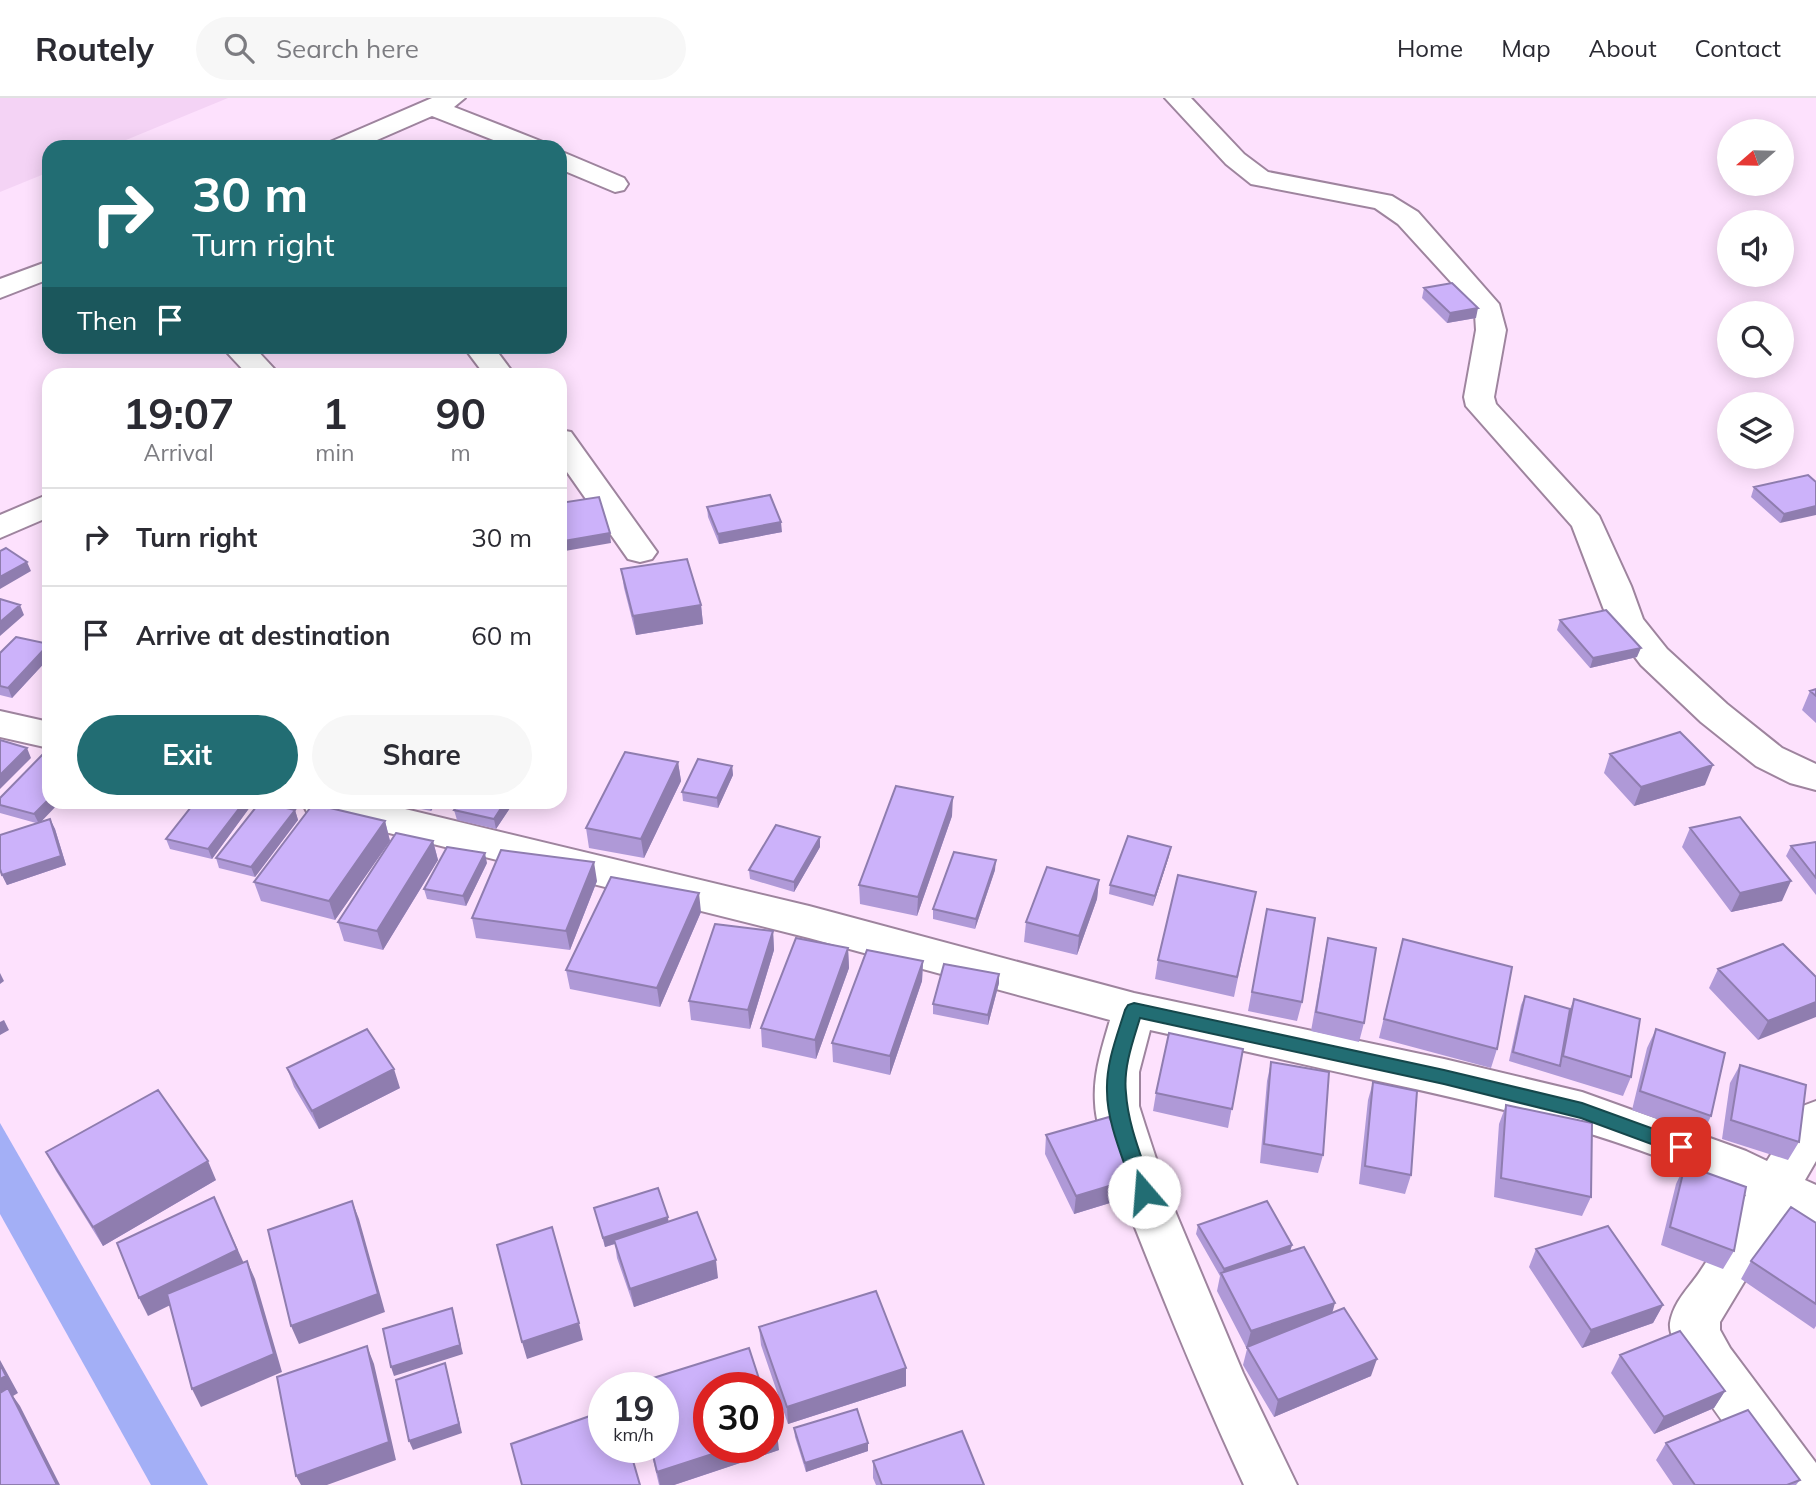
<!DOCTYPE html>
<style>
body{margin:0;font-family:Mulish,sans-serif;background:#f7f7f7;color:#2b2b33;height:100vh;display:flex;flex-direction:column;font-size:26px;white-space:nowrap}
*{box-sizing:border-box;margin:0}
p{font-size:23px;color:#7c7c81}
.icon{flex:none;width:38px;height:38px;fill:none;stroke:currentColor;stroke-width:2;stroke-linecap:round;stroke-linejoin:round}
.map{position:relative;flex:1;overflow:hidden}
.details{position:absolute;left:42px;top:270px;width:525px;height:441px;display:flex;flex-direction:column;background:#fff;border-radius:21px;box-shadow:0 4px 18px #0003}
.details>*{flex:none}
.hud{position:absolute;left:42px;top:42px;width:525px;height:214px;border-radius:21px;box-shadow:0 4px 18px #0003;background:#226d73;color:#fff;overflow:hidden}
.needle{width:46px;rotate:250deg}
.fabs{position:absolute;left:1717px;top:21px;display:grid;gap:14px}
.fabs a{display:grid;place-items:center;width:77px;height:77px;border-radius:50%;background:#fff;box-shadow:0 4px 18px #0003;font-size:35px}
.speed{position:absolute;left:588px;top:1274px;display:flex;gap:14px;font-size:35px;font-weight:700;text-align:center}
.speed>*{display:grid;place-content:center;width:91px;height:91px;border-radius:50%;background:#fff;box-shadow:0 4px 18px #0003;line-height:1}
.speed small{font-size:18px;font-weight:400}
.speed .limit{border:10px solid #d22;background:#fff;color:#111}
.pin{position:absolute;display:grid;place-items:center;width:60px;height:60px;color:#fff;margin:-30px;border-radius:14px;box-shadow:0 4px 10px #0006}
.me{position:absolute;width:77px;margin:-38px;rotate:342deg;stroke-linejoin:round;filter:drop-shadow(0 0 5px #0008)}
.turn{display:flex;align-items:center;gap:24px;height:147px;padding:0 35px;font-size:32px}
.turn .icon{width:91px;height:91px;stroke-width:2.5}
.turn b{display:block;font-size:49px;line-height:60px}
.then{display:flex;align-items:center;height:66px;padding:0 35px;background:#0003;gap:14px;font-size:26px}
.eta{display:flex;justify-content:space-evenly;align-items:center;height:119px;text-align:center}
.eta b{font-size:42px;font-weight:700;line-height:49px}
.button{display:flex;gap:14px;margin-top:auto;padding:14px 35px}
.button a{flex:1;height:80px;border-radius:42px;background:#226d73;color:#fff;font-size:28px;font-weight:700;line-height:80px;text-align:center}
.button a+a{background:#f7f7f7;color:#2b2b33}
ul{padding:0;list-style:none}
li{display:flex;align-items:center;gap:21px;height:98px;padding:0 35px;border-top:2px solid #e1e1e2}
li div{flex:1}
li b{display:block;font-size:26px}
li em{font-style:normal}
header{display:flex;align-items:center;gap:42px;box-sizing:border-box;height:98px;padding:0 35px;background:#fff;border-bottom:2px solid #e1e1e2}
header strong{font-size:33px}
nav{display:flex;gap:38px;margin-inline-start:auto;font-size:24px}
.search{width:490px;height:63px;background:#f7f7f7;display:flex;align-items:center;gap:18px;box-sizing:border-box;padding:0 24px;border-radius:38px;color:#7c7c81;font-size:26px}
.map>svg:first-child{display:block}
.built{fill:#f4d3f5}
.water{fill:#a3aff6}
.lines{fill:none;stroke-linecap:round;stroke-linejoin:round}
.street-casing{stroke:#9e849e;stroke-width:4}
.street{fill:#fff;fill-rule:evenodd}
.wall{fill:#af99d7}
.shaded-wall{fill:#8f7daf}
.building{fill:#ccb2fa;stroke:#8f7daf;stroke-width:2}
.route{fill:#226d73;stroke:#16474b;stroke-width:2}
</style>
<header>
<strong>Routely</strong>
<div class="search"><svg class="icon" aria-label="search" viewBox="0 0 24 24"><circle cx="10" cy="10" r="6"/><path d="M15 15l6 6"/></svg>Search here</div>
<nav><a>Home</a><a>Map</a><a>About</a><a>Contact</a></nav>
</header>
<div class="map">
<svg width="1816" height="1387" viewBox="0 0 1816 1387">
<rect width="100%" height="100%" fill="#fde1fd"/>
<path class="built" d="M 0,0 L 228,0 L 109,49 L 49,49 L 49,74 L 0,94 Z"/>
<path class="water" d="M 0,1025 L 208,1387 L 151,1387 L 0,1116 Z"/>
<g class="lines">
<defs>
<path id="street" d="M 432,0 L 465,0 L 454,9 L 543,44 L 547,49 L 511,49 L 432,18 L 361,49 L 326,49 L 330,44 Z
M 1165,0 L 1191,0 L 1244,56 L 1268,74 L 1392,98 L 1418,114 L 1499,206 L 1506,232 L 1494,299 L 1496,306 L 1599,418 L 1631,488 L 1643,521 L 1667,551 L 1727,606 L 1782,650 L 1816,666 L 1816,692 L 1790,685 L 1756,668 L 1701,624 L 1641,567 L 1609,525 L 1572,428 L 1466,308 L 1464,299 L 1476,232 L 1475,216 L 1461,195 L 1398,126 L 1375,110 L 1251,86 L 1226,66 Z
M 560,53 L 624,80 L 628,86 L 624,92 L 615,94 L 560,71 Z
M 49,163 L 49,181 L 0,200 L 0,181 Z
M 221,248 L 253,248 L 279,276 L 247,276 Z
M 463,248 L 493,248 L 514,276 L 484,276 Z
M 560,332 L 571,334 L 652,447 L 657,454 L 652,461 L 640,464 L 628,461 L 560,364 Z
M 49,396 L 49,419 L 0,440 L 0,417 Z
M 0,613 L 49,624 L 49,650 L 0,639 Z
M 302,704 L 376,704 L 809,808 L 1134,895 L 1444,961 L 1582,994 L 1746,1053 L 1767,1063 L 1800,1009 L 1816,1003 L 1816,1063 L 1805,1082 L 1816,1087 L 1816,1129 L 1785,1116 L 1720,1224 L 1720,1232 L 1730,1250 L 1816,1365 L 1816,1387 L 1770,1387 C 1749,1358 1666,1255 1670,1225 C 1674,1203 1688,1191 1699,1175 C 1716,1150 1731,1123 1746,1097 C 1632,1040 1507,1011 1383,984 C 1305,967 1228,949 1150,932 L 1139,974 L 1139,1008 L 1145,1027 L 1167,1094 L 1243,1275 L 1297,1387 L 1244,1387 C 1205,1303 1170,1218 1136,1132 C 1123,1100 1096,1038 1095,1005 C 1093,976 1102,950 1110,922 L 809,840 L 321,718 L 307,714 Z"/>
</defs>
<use href="#street" class="street-casing"/>
<use href="#street" class="street"/>
</g>
<path class="wall" d="M 1424,190 L 1476,220 L 1447,225 L 1422,200 Z
M 1808,377 L 1780,425 L 1751,399 L 1754,389 Z
M 707,409 L 782,434 L 719,446 L 708,419 Z
M 621,471 L 701,507 L 703,526 L 636,537 L 624,490 Z
M 1560,522 L 1637,559 L 1590,570 L 1557,532 Z
M 49,546 L 49,560 L 12,600 L 0,597 L 0,555 Z
M 1816,591 L 1816,625 L 1802,612 L 1810,593 Z
M 47,652 L 41,723 L 50,721 L 55,731 L 66,767 L 7,787 L 2,777 L 36,725 L 0,715 L 0,700 Z
M 1610,656 L 1705,687 L 1634,708 L 1604,675 Z
M 678,664 L 681,683 L 644,760 L 589,750 L 586,730 Z
M 732,668 L 733,677 L 718,710 L 683,703 L 682,694 Z
M 195,704 L 248,704 L 250,709 L 212,761 L 170,751 L 166,741 Z
M 395,704 L 437,704 L 431,713 L 396,706 Z
M 460,704 L 514,704 L 496,731 L 457,722 L 454,712 Z
M 295,712 L 298,722 L 255,779 L 219,770 L 216,760 Z
M 952,718 L 917,818 L 860,806 L 859,787 Z
M 385,723 L 390,743 L 335,822 L 261,803 L 254,784 Z
M 1690,730 L 1782,803 L 1731,814 L 1682,749 Z
M 820,739 L 820,749 L 794,794 L 750,781 L 749,772 Z
M 433,743 L 438,762 L 383,852 L 344,843 L 338,824 Z
M 1816,744 L 1816,797 L 1786,758 L 1791,748 Z
M 1169,758 L 1153,808 L 1109,796 L 1110,787 Z
M 487,765 L 466,808 L 427,801 L 424,791 Z
M 995,772 L 975,831 L 933,821 L 933,811 Z
M 1099,782 L 1097,801 L 1077,857 L 1024,844 L 1026,824 Z
M 597,783 L 570,852 L 476,840 L 472,820 Z
M 1256,794 L 1234,899 L 1155,881 L 1158,862 Z
M 1267,811 L 1302,904 L 1297,923 L 1248,913 Z
M 701,814 L 660,909 L 570,891 L 566,872 Z
M 773,833 L 774,852 L 750,931 L 691,922 L 689,903 Z
M 1328,840 L 1364,925 L 1359,944 L 1311,933 L 1324,860 Z
M 1403,841 L 1497,951 L 1491,970 L 1379,940 Z
M 848,850 L 849,870 L 816,961 L 762,949 L 761,930 Z
M 923,863 L 922,883 L 890,977 L 833,964 L 832,945 Z
M 1718,871 L 1816,879 L 1758,942 L 1709,890 Z
M 999,876 L 999,885 L 988,927 L 933,916 L 933,906 Z
M 1525,898 L 1570,911 L 1574,901 L 1631,979 L 1623,998 L 1509,963 L 1521,907 Z
M 1656,931 L 1711,1018 L 1702,1037 L 1632,1012 L 1647,950 Z
M 1243,951 L 1228,1030 L 1153,1013 L 1156,995 Z
M 1271,964 L 1323,1057 L 1318,1075 L 1260,1065 L 1267,983 Z
M 1740,967 L 1799,1044 L 1788,1062 L 1722,1041 L 1730,985 Z
M 287,970 L 400,990 L 319,1031 L 294,989 Z
M 1373,984 L 1411,1077 L 1405,1096 L 1359,1086 L 1368,1002 Z
M 1506,1007 L 1591,1099 L 1582,1118 L 1494,1099 L 1499,1026 Z
M 1046,1037 L 1136,1097 L 1074,1116 L 1045,1056 Z
M 46,1054 L 216,1082 L 103,1148 L 56,1073 Z
M 1685,1067 L 1734,1153 L 1723,1171 L 1661,1147 L 1676,1086 Z
M 594,1110 L 668,1124 L 718,1180 L 634,1209 L 617,1160 L 615,1146 L 605,1149 Z
M 1816,1125 L 1816,1228 L 1814,1231 L 1741,1181 L 1751,1163 Z
M 1198,1127 L 1292,1147 L 1290,1154 L 1332,1215 L 1371,1278 L 1274,1319 L 1243,1267 L 1247,1251 L 1217,1193 L 1220,1178 L 1196,1136 Z
M 1536,1151 L 1663,1207 L 1653,1225 L 1582,1250 L 1529,1169 Z
M 759,1229 L 906,1288 L 788,1326 L 761,1247 Z
M 1620,1257 L 1725,1293 L 1714,1310 L 1654,1336 L 1611,1275 Z
M 794,1330 L 868,1345 L 868,1353 L 806,1374 L 795,1339 Z
M 1666,1345 L 1800,1382 L 1796,1387 L 1673,1387 L 1656,1362 Z
M 650,1349 L 663,1349 L 779,1352 L 674,1387 L 659,1387 Z
M 873,1363 L 984,1387 L 876,1387 L 873,1380 Z"/>
<path class="shaded-wall" d="M 1478,210 L 1476,220 L 1447,225 L 1450,215 Z
M 1816,408 L 1816,417 L 1780,425 L 1784,416 Z
M 781,424 L 782,434 L 719,446 L 718,436 Z
M 610,435 L 611,445 L 565,453 L 564,443 Z
M 27,464 L 31,473 L 0,491 L 0,479 Z
M 20,507 L 24,517 L 0,538 L 0,524 Z
M 701,507 L 703,526 L 636,537 L 633,518 Z
M 49,546 L 49,560 L 12,600 L 8,590 Z
M 1641,550 L 1637,559 L 1590,570 L 1593,560 Z
M 27,650 L 31,660 L 0,691 L 0,677 Z
M 678,664 L 681,683 L 644,760 L 641,741 Z
M 1713,667 L 1705,687 L 1634,708 L 1641,689 Z
M 732,668 L 733,677 L 718,710 L 717,700 Z
M 953,699 L 952,718 L 917,818 L 918,799 Z
M 49,701 L 49,704 L 60,704 L 39,726 L 34,716 Z
M 244,704 L 248,704 L 250,709 L 212,761 L 208,751 Z
M 428,704 L 437,704 L 431,713 Z
M 505,704 L 514,704 L 496,731 L 494,721 Z
M 295,712 L 298,722 L 255,779 L 251,769 Z
M 50,721 L 55,731 L 66,767 L 7,787 L 2,777 Z
M 385,723 L 390,743 L 335,822 L 329,803 Z
M 820,739 L 820,749 L 794,794 L 794,784 Z
M 433,743 L 438,762 L 383,852 L 377,833 Z
M 1171,749 L 1169,758 L 1153,808 L 1155,798 Z
M 485,755 L 487,765 L 466,808 L 463,798 Z
M 996,762 L 995,772 L 975,831 L 976,821 Z
M 594,764 L 597,783 L 570,852 L 566,833 Z
M 1099,782 L 1097,801 L 1077,857 L 1079,838 Z
M 1791,783 L 1782,803 L 1731,814 L 1740,795 Z
M 699,795 L 701,814 L 660,909 L 657,890 Z
M 773,833 L 774,852 L 750,931 L 748,912 Z
M 848,850 L 849,870 L 816,961 L 815,942 Z
M 923,863 L 922,883 L 890,977 L 890,958 Z
M 0,875 L 4,883 L 0,886 Z
M 999,876 L 999,885 L 988,927 L 988,917 Z
M 1816,904 L 1816,919 L 1758,942 L 1768,923 Z
M 4,922 L 9,932 L 0,937 L 0,924 Z
M 394,971 L 400,990 L 319,1031 L 312,1013 Z
M 208,1063 L 216,1082 L 103,1148 L 93,1129 Z
M 1139,1079 L 1136,1097 L 1074,1116 L 1076,1098 Z
M 214,1099 L 246,1170 L 148,1218 L 139,1200 Z
M 352,1103 L 359,1121 L 385,1214 L 299,1246 L 291,1228 Z
M 668,1119 L 669,1128 L 605,1149 L 603,1140 Z
M 1292,1147 L 1289,1156 L 1222,1178 L 1224,1171 Z
M 716,1162 L 718,1180 L 634,1209 L 630,1191 Z
M 247,1163 L 255,1181 L 282,1274 L 201,1309 L 192,1291 Z
M 1335,1205 L 1330,1223 L 1246,1251 L 1251,1233 Z
M 1663,1207 L 1653,1225 L 1582,1250 L 1591,1232 Z
M 452,1210 L 463,1256 L 394,1278 L 391,1269 Z
M 579,1225 L 583,1242 L 527,1261 L 522,1244 Z
M 367,1248 L 374,1266 L 396,1362 L 327,1387 L 301,1387 L 296,1378 Z
M 1377,1261 L 1371,1278 L 1274,1319 L 1278,1302 Z
M 0,1262 L 18,1295 L 13,1298 L 20,1308 L 60,1387 L 57,1387 L 0,1306 Z
M 445,1265 L 462,1335 L 413,1352 L 409,1343 Z
M 906,1270 L 906,1288 L 788,1326 L 787,1309 Z
M 1725,1293 L 1714,1310 L 1654,1336 L 1664,1319 Z
M 777,1335 L 779,1352 L 674,1387 L 660,1387 L 657,1374 L 734,1349 L 768,1349 L 768,1338 Z
M 868,1345 L 868,1353 L 806,1374 L 805,1365 Z"/>
<path class="building" d="M 1452,185 L 1478,210 L 1450,215 L 1424,190 Z
M 1808,377 L 1816,384 L 1816,408 L 1784,416 L 1754,389 Z
M 770,397 L 781,424 L 718,436 L 707,409 Z
M 599,399 L 610,435 L 564,443 L 560,430 L 560,405 Z
M 6,450 L 27,464 L 0,479 L 0,453 Z
M 687,461 L 701,507 L 633,518 L 621,471 Z
M 0,501 L 20,507 L 0,524 Z
M 1606,512 L 1641,550 L 1593,560 L 1560,522 Z
M 16,539 L 49,546 L 8,590 L 0,588 L 0,555 Z
M 1816,591 L 1816,598 L 1810,593 Z
M 1680,634 L 1713,667 L 1641,689 L 1610,656 Z
M 0,642 L 27,650 L 0,677 Z
M 47,652 L 49,653 L 49,701 L 34,716 L 0,707 L 0,700 Z
M 625,654 L 678,664 L 641,741 L 586,730 Z
M 698,661 L 732,668 L 717,700 L 682,694 Z
M 896,688 L 953,699 L 918,799 L 859,787 Z
M 195,704 L 244,704 L 208,751 L 166,741 Z
M 260,704 L 295,712 L 251,769 L 216,760 Z
M 460,704 L 505,704 L 494,721 L 454,712 Z
M 313,706 L 385,723 L 329,803 L 254,784 Z
M 1740,719 L 1791,783 L 1740,795 L 1690,730 Z
M 50,721 L 61,758 L 2,777 L 0,771 L 0,737 Z
M 776,727 L 820,739 L 794,784 L 749,772 Z
M 396,735 L 433,743 L 377,833 L 338,824 Z
M 1128,738 L 1171,749 L 1155,798 L 1110,787 Z
M 1816,744 L 1816,780 L 1791,748 Z
M 447,749 L 485,755 L 463,798 L 424,791 Z
M 501,752 L 594,764 L 566,833 L 472,820 Z
M 954,754 L 996,762 L 976,821 L 933,811 Z
M 1047,769 L 1099,782 L 1079,838 L 1026,824 Z
M 1178,777 L 1256,794 L 1237,879 L 1158,862 Z
M 611,779 L 699,795 L 657,890 L 566,872 Z
M 1267,811 L 1315,820 L 1302,904 L 1252,894 Z
M 715,826 L 773,833 L 748,912 L 689,903 Z
M 796,840 L 848,850 L 815,942 L 761,930 Z
M 1328,840 L 1376,850 L 1364,925 L 1316,914 Z
M 1403,841 L 1512,869 L 1497,951 L 1384,921 Z
M 1783,846 L 1816,879 L 1816,904 L 1768,923 L 1718,871 Z
M 867,852 L 923,863 L 890,958 L 832,945 Z
M 944,866 L 999,876 L 988,917 L 933,906 Z
M 1525,898 L 1570,911 L 1560,968 L 1513,954 Z
M 1574,901 L 1640,921 L 1631,979 L 1563,958 Z
M 367,931 L 394,971 L 312,1013 L 287,970 Z
M 1656,931 L 1725,955 L 1711,1018 L 1640,993 Z
M 1169,935 L 1243,951 L 1232,1011 L 1156,995 Z
M 1271,964 L 1329,974 L 1323,1057 L 1264,1046 Z
M 1740,967 L 1806,987 L 1799,1044 L 1731,1022 Z
M 1373,984 L 1417,993 L 1411,1077 L 1365,1068 Z
M 158,992 L 208,1063 L 93,1129 L 46,1054 Z
M 1506,1007 L 1592,1025 L 1591,1099 L 1501,1080 Z
M 1109,1019 L 1139,1079 L 1076,1098 L 1046,1037 Z
M 1685,1067 L 1746,1089 L 1734,1153 L 1670,1129 Z
M 658,1090 L 668,1119 L 603,1140 L 594,1110 Z
M 214,1099 L 237,1152 L 139,1200 L 117,1145 Z
M 352,1103 L 378,1196 L 291,1228 L 268,1132 Z
M 1267,1103 L 1292,1147 L 1224,1171 L 1198,1127 Z
M 1791,1109 L 1816,1125 L 1816,1206 L 1751,1163 Z
M 697,1114 L 716,1162 L 630,1191 L 614,1142 Z
M 1608,1128 L 1663,1207 L 1591,1232 L 1536,1151 Z
M 552,1129 L 579,1225 L 522,1244 L 497,1147 Z
M 1304,1149 L 1335,1205 L 1251,1233 L 1221,1175 Z
M 247,1163 L 274,1256 L 192,1291 L 167,1196 Z
M 876,1193 L 906,1270 L 787,1309 L 759,1229 Z
M 452,1210 L 460,1247 L 391,1269 L 383,1231 Z
M 1344,1210 L 1377,1261 L 1278,1302 L 1247,1249 Z
M 1680,1233 L 1725,1293 L 1664,1319 L 1620,1257 Z
M 367,1248 L 389,1344 L 296,1378 L 277,1279 Z
M 749,1250 L 762,1290 L 709,1290 L 709,1349 L 734,1349 L 657,1374 L 651,1349 L 663,1349 L 663,1290 L 635,1290 L 634,1286 Z
M 445,1265 L 459,1326 L 409,1343 L 396,1282 Z
M 0,1266 L 6,1278 L 0,1281 Z
M 8,1290 L 57,1387 L 0,1387 L 0,1295 Z
M 768,1308 L 777,1335 L 768,1338 Z
M 857,1311 L 868,1345 L 805,1365 L 794,1330 Z
M 1748,1312 L 1800,1382 L 1787,1387 L 1695,1387 L 1666,1345 Z
M 604,1313 L 604,1349 L 629,1349 L 640,1387 L 522,1387 L 511,1346 Z
M 962,1333 L 984,1387 L 882,1387 L 873,1363 Z"/>
<path class="route" d="M 1134,905 L 1444,972 L 1582,1005 L 1687,1043 L 1690,1049 L 1687,1054 L 1681,1057 L 1581,1020 L 1444,986 L 1140,920 C 1133,943 1123,970 1126,995 C 1128,1028 1143,1062 1153,1094 L 1150,1100 L 1144,1102 L 1137,1100 L 1134,1094 C 1124,1062 1107,1026 1107,993 C 1106,965 1117,938 1125,912 L 1128,907 Z"/>
</svg>
<div class="fabs">
<a><svg class="needle" viewBox="-14 -14 28 28"><path d="M0-13l5 13h-10z" fill="#e53935"/><path d="M0 13l5-13h-10z" fill="#7c7c81"/></svg></a>
<a><svg class="icon" aria-label="sound" viewBox="0 0 24 24"><path d="M4 9h4l5-4v14l-5-4H4zM17 9q2 3 0 6"/></svg></a>
<a><svg class="icon" aria-label="search" viewBox="0 0 24 24"><circle cx="10" cy="10" r="6"/><path d="M15 15l6 6"/></svg></a>
<a><svg class="icon" aria-label="layers" viewBox="0 0 24 24"><path d="M12 4l9 5-9 5-9-5zM3 14l9 5 9-5"/></svg></a>
</div>
<div class="speed"><div>19<small>km/h</small></div><div class="limit">30</div></div>
<div class="pin" style="left:1681px;top:1049px;background:#d93025"><svg class="icon" aria-label="arrive" viewBox="0 0 24 24"><path d="M6 21V4h12l-3 4 3 4H6"/></svg></div>
<svg class="me" style="left:1144px;top:1094px" viewBox="-20 -20 40 40"><circle r="19" fill="#fff"/><path d="M0-13L10 11 0 6-10 11z" fill="#226d73"/></svg>
<div class="hud">
<div class="turn"><svg class="icon" aria-label="right" viewBox="0 0 24 24"><path d="M7 20v-9h11M14 6l5 5-5 5"/></svg><div><b>30 m</b>Turn right</div></div>
<div class="then">Then<svg class="icon" aria-label="arrive" viewBox="0 0 24 24"><path d="M6 21V4h12l-3 4 3 4H6"/></svg></div>
</div>
<section class="details">
<div class="eta">
<div><b>19:07</b><p>Arrival</p></div>
<div><b>1</b><p>min</p></div>
<div><b>90</b><p>m</p></div>
</div>
<ul>
<li><svg class="icon" aria-label="right" viewBox="0 0 24 24"><path d="M7 20v-9h11M14 6l5 5-5 5"/></svg><div><b>Turn right</b></div><em>30 m</em></li>
<li><svg class="icon" aria-label="arrive" viewBox="0 0 24 24"><path d="M6 21V4h12l-3 4 3 4H6"/></svg><div><b>Arrive at destination</b></div><em>60 m</em></li>
</ul>
<div class="button"><a>Exit</a><a>Share</a></div>
</section>
</div>
